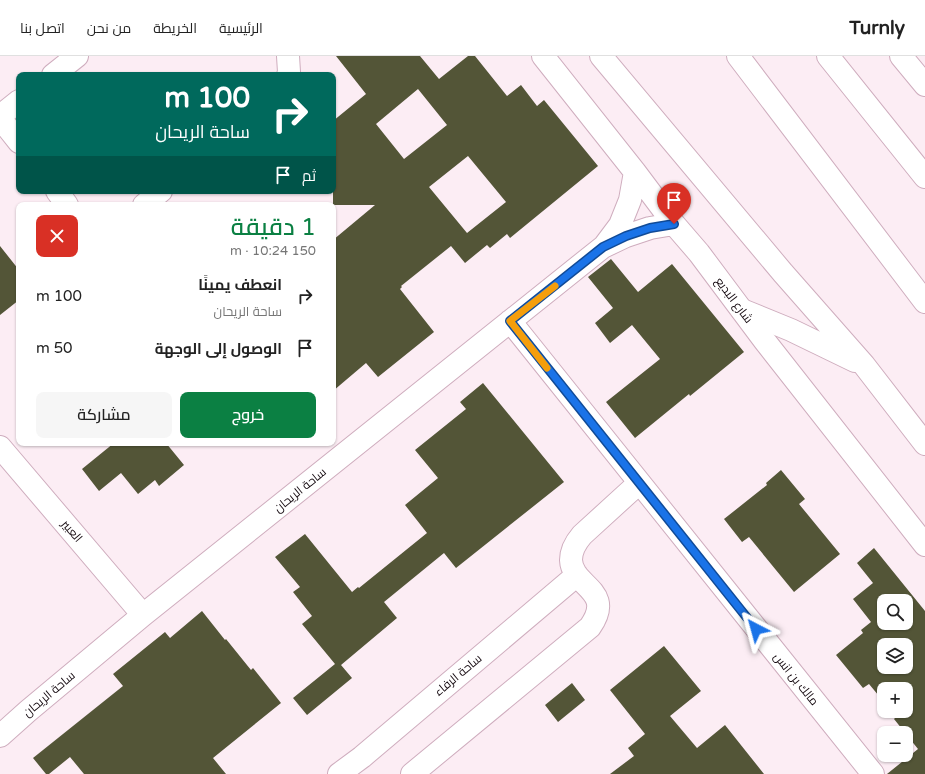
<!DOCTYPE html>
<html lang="ar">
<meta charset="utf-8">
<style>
body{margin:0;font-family:"Varela Round",Cairo,sans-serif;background:#f6f6f6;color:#222;direction:rtl;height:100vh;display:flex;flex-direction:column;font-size:15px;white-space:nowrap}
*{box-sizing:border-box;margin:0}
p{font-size:13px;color:#767676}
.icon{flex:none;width:22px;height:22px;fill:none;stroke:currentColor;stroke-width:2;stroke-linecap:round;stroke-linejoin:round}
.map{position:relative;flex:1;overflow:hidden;direction:ltr}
.side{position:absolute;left:16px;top:146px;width:320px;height:244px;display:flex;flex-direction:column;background:#fff;border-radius:8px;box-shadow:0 1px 3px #0004;direction:rtl}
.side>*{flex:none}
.top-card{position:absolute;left:16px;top:16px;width:320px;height:122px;border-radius:8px;box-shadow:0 1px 3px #0004;direction:rtl;background:#00695c;color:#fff;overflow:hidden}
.buttons{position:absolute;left:877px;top:538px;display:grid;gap:8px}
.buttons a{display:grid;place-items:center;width:36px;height:36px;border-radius:8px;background:#fff;box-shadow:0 1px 3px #0004;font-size:20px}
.pin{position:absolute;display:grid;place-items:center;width:34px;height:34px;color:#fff;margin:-41px -17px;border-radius:50% 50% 50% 0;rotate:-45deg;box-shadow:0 0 4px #0007}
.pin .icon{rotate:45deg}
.me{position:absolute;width:44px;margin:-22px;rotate:321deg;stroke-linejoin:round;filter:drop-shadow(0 0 3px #0008)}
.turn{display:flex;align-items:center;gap:14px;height:84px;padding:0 20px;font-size:18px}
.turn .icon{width:52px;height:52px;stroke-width:2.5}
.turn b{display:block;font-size:28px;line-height:34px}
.then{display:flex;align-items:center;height:38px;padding:0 20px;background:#0003;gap:8px;font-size:15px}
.round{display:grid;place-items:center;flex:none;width:42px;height:42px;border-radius:8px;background:#f6f6f6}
.headline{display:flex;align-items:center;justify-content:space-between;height:68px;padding:0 20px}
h1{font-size:24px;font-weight:600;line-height:30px;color:#0b8043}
.primary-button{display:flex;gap:8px;margin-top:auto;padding:8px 20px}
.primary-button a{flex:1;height:46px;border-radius:8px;background:#0b8043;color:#fff;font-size:16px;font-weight:600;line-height:46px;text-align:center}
.primary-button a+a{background:#f6f6f6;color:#222}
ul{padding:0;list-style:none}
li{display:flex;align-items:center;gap:12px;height:52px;padding:0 20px}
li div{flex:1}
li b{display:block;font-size:15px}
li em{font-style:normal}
header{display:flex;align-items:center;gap:24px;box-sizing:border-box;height:56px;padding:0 20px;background:#fff;border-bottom:1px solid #e0e0e0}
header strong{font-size:19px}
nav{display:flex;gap:22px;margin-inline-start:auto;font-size:14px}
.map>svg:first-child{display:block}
.building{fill:#535537;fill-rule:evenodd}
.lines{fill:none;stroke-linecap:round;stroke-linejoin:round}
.minor-casing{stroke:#cfadbe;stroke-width:24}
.major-casing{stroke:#cfadbe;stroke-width:24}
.highway-casing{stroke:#cfadbe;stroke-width:24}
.minor{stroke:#fff;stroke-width:22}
.major{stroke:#fff;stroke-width:22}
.highway{stroke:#fff;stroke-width:22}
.route-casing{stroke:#114b97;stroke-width:10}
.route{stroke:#1a73e8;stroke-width:7}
.slow{stroke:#f59e0b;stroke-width:7}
.labels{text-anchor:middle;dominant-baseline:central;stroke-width:4;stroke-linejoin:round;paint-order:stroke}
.street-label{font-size:12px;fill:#14090f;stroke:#fff}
</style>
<header>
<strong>Turnly</strong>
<nav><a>الرئيسية</a><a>الخريطة</a><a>من نحن</a><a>اتصل بنا</a></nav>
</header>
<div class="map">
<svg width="925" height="718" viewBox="0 0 925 718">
<rect width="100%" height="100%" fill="#fcedf4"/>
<path class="building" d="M 336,0 L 420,0 L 439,23 L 468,0 L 475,0 L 507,40 L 521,29 L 537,50 L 544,44 L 598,110 L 510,182 L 507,178 L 490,192 L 487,189 L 465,207 L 451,190 L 401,230 L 402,231 L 400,233 L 434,276 L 378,321 L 366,307 L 333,335 L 333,184 L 375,149 L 333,149 L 333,65 L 366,38 ZM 418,33 L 447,69 L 404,103 L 376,68 ZM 468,100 L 506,146 L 467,177 L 429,131 Z
M 0,190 L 19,214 L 19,244 L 0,259 Z
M 611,203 L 638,236 L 672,208 L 744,296 L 690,340 L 689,338 L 635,382 L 606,346 L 660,303 L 632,269 L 610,287 L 595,267 L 613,252 L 588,221 Z
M 483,327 L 564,426 L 456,512 L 444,497 L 384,546 L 397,562 L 341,609 L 352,622 L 307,659 L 293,642 L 335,608 L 302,568 L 312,560 L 293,536 L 300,531 L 275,501 L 305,478 L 352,536 L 358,531 L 359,532 L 427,477 L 405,449 L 438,422 L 415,394 L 466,353 L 460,346 Z
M 114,387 L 166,387 L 184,409 L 159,430 L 155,424 L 138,438 L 121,417 L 99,435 L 82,413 Z
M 781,414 L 805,443 L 799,448 L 840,498 L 794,536 L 749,481 L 742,486 L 724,463 L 767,429 L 766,427 Z
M 874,492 L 925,555 L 925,718 L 887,718 L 918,693 L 894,663 L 896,661 L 891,655 L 906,655 L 906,633 L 884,633 L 884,646 L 869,628 L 863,632 L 836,599 L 863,577 L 861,574 L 871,566 L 853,543 L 873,527 L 857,507 ZM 884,545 L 906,545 L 906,567 L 884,567 ZM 884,589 L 906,589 L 906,611 L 884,611 Z
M 202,555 L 225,584 L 226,583 L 251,614 L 253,612 L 281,647 L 213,702 L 226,718 L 84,718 L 70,701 L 49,718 L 46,718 L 33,702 L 123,630 L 113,618 L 165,576 L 170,582 Z
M 664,590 L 701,635 L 670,660 L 697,692 L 725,669 L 764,718 L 610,718 L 634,700 L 628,692 L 645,678 L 610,634 Z
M 572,627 L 585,644 L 558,666 L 545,649 Z"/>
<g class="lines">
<defs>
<path id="minor" d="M 288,0 L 289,16 L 288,19
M 543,0 L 635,116 L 674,168 L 699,197 L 764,284 L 925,489
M 53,19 L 77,0
M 0,60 L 19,45
M 0,62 L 19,86
M 57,135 L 67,149
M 144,149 L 161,135
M 605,189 L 620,169 L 630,144 L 635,116
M 510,265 L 873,718
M 0,391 L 143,559
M 0,680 L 28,655 L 143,559 L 603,191 L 626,180 L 650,172 L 674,168
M 339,718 L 362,701 L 577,519
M 412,718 L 590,571 C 616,534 572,531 571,504 C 571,495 576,486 582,479 L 639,427"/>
<path id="major" d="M 601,0 L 783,217 L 864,309 L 925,388
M 742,254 L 791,274 L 855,305"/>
<path id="highway" d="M 738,0 L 925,246
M 828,0 L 925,121
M 901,0 L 925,29"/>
</defs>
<use href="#minor" class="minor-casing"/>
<use href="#major" class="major-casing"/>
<use href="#highway" class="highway-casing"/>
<use href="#minor" class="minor"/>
<use href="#major" class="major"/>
<use href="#highway" class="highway"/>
</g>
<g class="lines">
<defs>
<path id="route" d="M 674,168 L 650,172 L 626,180 L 603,191 L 510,265 L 756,573"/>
</defs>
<use href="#route" class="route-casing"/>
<use href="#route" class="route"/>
<path class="slow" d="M 547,312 L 510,265 L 555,230"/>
</g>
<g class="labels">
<g class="street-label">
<text transform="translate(734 244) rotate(53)">شارع البديع</text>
<text transform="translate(300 434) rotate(-39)">ساحة الريحان</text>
<text transform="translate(72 475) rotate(50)">العبير</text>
<text transform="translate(458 619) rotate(-40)">ساحة الرفاء</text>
<text transform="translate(796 623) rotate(51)">مالك بن انس</text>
<text transform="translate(49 638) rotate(-40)">ساحة الريحان</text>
</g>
</g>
</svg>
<div class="buttons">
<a><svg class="icon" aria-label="search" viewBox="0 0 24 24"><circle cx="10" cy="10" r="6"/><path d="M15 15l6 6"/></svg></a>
<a><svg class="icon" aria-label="layers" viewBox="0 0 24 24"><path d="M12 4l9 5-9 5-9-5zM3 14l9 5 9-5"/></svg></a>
<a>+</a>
<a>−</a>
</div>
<div class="pin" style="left:674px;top:168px;background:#d93025"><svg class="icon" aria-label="arrive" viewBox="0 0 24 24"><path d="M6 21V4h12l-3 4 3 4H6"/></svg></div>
<svg class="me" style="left:756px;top:573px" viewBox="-20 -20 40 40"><path d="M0-17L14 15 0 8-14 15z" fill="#1a73e8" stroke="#fff" stroke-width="4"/></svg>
<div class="top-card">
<div class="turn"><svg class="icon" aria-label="right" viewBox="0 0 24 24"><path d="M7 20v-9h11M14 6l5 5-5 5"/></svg><div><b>100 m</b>ساحة الريحان</div></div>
<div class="then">ثم<svg class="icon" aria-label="arrive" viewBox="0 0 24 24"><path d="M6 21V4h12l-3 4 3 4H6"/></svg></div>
</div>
<section class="side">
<div class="headline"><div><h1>1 دقيقة</h1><p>150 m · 10:24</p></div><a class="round" style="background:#d93025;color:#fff"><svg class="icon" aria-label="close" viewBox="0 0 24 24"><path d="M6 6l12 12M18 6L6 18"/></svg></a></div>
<ul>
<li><svg class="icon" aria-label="right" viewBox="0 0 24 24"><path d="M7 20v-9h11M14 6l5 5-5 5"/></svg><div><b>انعطف يمينًا</b><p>ساحة الريحان</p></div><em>100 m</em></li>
<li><svg class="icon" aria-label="arrive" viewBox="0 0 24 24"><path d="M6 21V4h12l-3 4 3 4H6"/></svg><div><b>الوصول إلى الوجهة</b></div><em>50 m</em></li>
</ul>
<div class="primary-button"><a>خروج</a><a>مشاركة</a></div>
</section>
</div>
